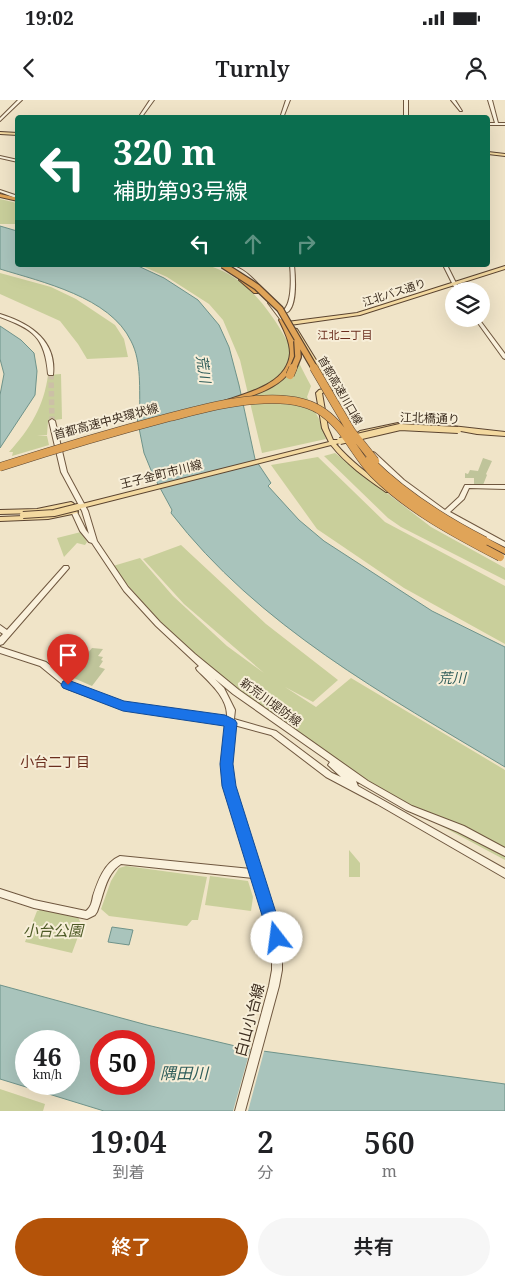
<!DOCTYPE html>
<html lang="ja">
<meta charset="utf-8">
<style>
body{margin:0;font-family:"Noto Serif","Noto Sans JP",serif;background:#f6f6f6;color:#202124;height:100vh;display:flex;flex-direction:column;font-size:19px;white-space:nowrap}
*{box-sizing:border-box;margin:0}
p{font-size:16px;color:#757577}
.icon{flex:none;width:28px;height:28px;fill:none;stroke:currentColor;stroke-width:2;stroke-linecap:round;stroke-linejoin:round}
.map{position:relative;height:1011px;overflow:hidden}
.sheet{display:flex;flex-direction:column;background:#fff;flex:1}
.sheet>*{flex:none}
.top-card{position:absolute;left:15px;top:15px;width:475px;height:152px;border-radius:5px;box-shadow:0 5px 20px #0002;background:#0b6e4f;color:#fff;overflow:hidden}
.buttons{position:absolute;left:445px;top:182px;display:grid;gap:10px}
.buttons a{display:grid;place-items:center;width:45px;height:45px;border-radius:50%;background:#fff;box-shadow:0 5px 20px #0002;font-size:25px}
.speed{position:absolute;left:15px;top:930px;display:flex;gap:10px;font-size:25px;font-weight:700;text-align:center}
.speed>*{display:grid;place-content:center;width:65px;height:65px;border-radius:50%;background:#fff;box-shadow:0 5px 20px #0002;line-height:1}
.speed small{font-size:12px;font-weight:400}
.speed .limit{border:8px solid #d22;background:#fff;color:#111}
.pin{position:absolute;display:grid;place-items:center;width:42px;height:42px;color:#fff;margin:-51px -21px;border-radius:50% 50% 50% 0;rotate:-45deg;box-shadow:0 0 5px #0007}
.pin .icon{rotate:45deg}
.me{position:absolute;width:55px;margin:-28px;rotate:345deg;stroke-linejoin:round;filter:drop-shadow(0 0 4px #0008)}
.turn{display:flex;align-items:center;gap:18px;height:105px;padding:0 15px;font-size:22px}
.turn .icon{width:65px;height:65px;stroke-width:2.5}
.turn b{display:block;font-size:35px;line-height:42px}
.lanes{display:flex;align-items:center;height:48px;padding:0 15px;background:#0003;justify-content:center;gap:25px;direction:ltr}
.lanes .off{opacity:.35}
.eta{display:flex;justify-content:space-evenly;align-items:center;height:85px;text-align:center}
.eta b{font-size:30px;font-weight:600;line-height:35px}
.cta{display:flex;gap:10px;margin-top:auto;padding:10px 15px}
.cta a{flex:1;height:58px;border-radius:30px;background:#b45309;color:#fff;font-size:20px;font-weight:600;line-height:58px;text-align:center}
.cta a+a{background:#f6f6f6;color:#202124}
.status{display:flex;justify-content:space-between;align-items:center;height:35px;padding:0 25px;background:#fff;direction:ltr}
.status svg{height:14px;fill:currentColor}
header{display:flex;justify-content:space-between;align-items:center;height:65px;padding:0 15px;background:#fff;font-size:22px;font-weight:600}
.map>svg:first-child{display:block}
.green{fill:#c9cf9b}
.cemetery{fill:#bfc49a}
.water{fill:#a9c4bc;stroke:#6f938a;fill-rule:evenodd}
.pier{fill:#f0e4c8}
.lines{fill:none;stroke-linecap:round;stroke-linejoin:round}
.secondary-tunnel{stroke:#ccc0a6;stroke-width:5.5;stroke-dasharray:5.5 3;stroke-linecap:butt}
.secondary-casing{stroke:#6f573f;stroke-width:2}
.primary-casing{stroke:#5b4430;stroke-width:2}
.highway-casing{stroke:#5b4430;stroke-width:2}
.secondary{fill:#faf1dc;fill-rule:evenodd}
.primary{fill:#f3d9a0;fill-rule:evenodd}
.highway{fill:#e0a458;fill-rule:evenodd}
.primary-bridge-casing{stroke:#5b4430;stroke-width:8;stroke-linecap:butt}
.highway-bridge-far1-casing{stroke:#5b4430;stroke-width:8;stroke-linecap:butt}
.highway-bridge-casing{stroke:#5b4430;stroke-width:9;stroke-linecap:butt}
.primary-bridge{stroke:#f3d9a0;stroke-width:6}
.highway-bridge-far1{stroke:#e0a458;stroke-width:5.5}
.highway-bridge{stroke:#e0a458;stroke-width:8}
.route{fill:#1a73e8;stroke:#114b97}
.labels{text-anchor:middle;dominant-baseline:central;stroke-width:4;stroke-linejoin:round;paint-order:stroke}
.far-street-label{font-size:11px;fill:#3d2e20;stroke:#f7eed8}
.far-neighbourhood-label{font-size:11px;fill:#6b2e1e;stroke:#f7eed8}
.street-label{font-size:12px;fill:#3d2e20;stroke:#f7eed8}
.water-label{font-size:14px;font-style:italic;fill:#2f5d5a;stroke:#f7eed8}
.neighbourhood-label{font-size:14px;fill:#6b2e1e;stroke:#f7eed8}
.near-park-label{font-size:15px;font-style:italic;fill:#4d5a26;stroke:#f7eed8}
.near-street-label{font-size:15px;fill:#3d2e20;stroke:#f7eed8}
.near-water-label{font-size:16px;font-style:italic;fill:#2f5d5a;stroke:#f7eed8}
</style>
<div class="status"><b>19:02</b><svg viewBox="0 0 49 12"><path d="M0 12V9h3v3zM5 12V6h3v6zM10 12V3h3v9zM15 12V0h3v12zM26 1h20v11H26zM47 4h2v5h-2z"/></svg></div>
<header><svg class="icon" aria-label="back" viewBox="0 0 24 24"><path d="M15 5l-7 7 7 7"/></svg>Turnly<svg class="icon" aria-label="person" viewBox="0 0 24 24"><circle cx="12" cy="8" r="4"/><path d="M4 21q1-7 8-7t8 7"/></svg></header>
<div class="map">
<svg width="505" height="1011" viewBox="0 0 505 1011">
<rect width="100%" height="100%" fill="#f0e4c8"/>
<path class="green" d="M 0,99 L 17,103 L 17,124 L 0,124 Z
M 140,165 C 155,165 198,162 210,166 C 263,183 287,241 311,286 L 307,297 L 319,319 L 326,339 L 262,353 L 240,260 L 223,220 L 209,204 L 167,177 Z
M 0,173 L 51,187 L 76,199 L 115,225 L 124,239 L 128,257 L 87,259 L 78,244 L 60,221 L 0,194 Z
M 61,274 L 62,319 L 48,321 L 47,335 L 37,336 L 47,336 L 49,345 L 12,356 L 13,352 L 9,352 C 30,329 44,306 48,275 Z
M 335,353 L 431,427 L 505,468 L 505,480 L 401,427 L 388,418 L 324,356 Z
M 318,357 L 385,422 L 505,486 L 505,544 L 404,488 L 317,429 L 271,365 Z
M 81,432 L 87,442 L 85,445 L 77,443 L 64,457 L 57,438 Z
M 181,445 L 266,524 L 338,580 L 313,602 L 285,587 L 316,607 L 351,578 L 505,670 L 505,760 C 477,745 449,730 421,715 C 372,686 325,654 279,620 C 217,576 158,527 113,466 L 140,458 L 173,496 L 227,546 L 264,573 L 184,504 L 143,459 Z
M 349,750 L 360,763 L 360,777 L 349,777 Z
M 126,766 L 207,777 L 198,820 L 192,820 L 187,826 L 109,816 L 101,809 L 111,781 L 119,768 Z
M 210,776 L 248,781 L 253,797 L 251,811 L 205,805 Z
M 40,810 L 78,817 L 82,826 L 72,853 L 25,842 L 37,811 Z
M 0,989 L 45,1004 L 43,1011 L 0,1011 Z"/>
<path class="cemetery" d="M 483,358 L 492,361 L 486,374 L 487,375 L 483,385 L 474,384 L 474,378 L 465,378 L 465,373 L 468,374 L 470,370 L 478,371 Z
M 92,548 L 103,549 L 98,556 L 103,557 L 101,560 L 103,561 L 99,567 L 105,569 L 92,586 L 69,576 Z"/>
<path class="water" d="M 0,126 L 17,131 L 18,165 L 136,165 L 164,178 L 198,200 L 219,225 L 229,247 L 239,285 L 255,359 L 271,383 L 268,386 L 299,420 L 324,441 L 432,511 L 505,547 L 505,667 C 385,595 258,526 171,413 L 172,410 L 153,375 L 144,353 L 137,318 L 140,313 C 139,290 142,262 131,241 C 110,197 42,182 0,169 Z
M 0,226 L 21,240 L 34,253 L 37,271 L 35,295 L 0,348 L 0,295 L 4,274 L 0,259 Z
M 112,827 L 133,830 L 129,845 L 108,842 Z
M 0,885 L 147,925 L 248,949 L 505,984 L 505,1011 L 104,1011 L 0,979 ZM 26,941 L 69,941 L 69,984 L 26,984 ZM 101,941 L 144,941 L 144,984 L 101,984 Z"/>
<path class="pier" d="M 251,947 L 265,948 L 248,1011 L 233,1011 Z"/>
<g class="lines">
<path class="secondary-tunnel" d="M 51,274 L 52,321"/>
<defs>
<path id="secondary" d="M 18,0 L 22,0 L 0,21 L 0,18 Z
M 150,0 L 154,0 L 141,18 L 138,18 Z
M 286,0 L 290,0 L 283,18 L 280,18 Z
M 404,0 L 408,0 L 408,18 L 404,18 Z
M 451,0 L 455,0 L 462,11 L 460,11 Z
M 488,0 L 492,0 L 498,23 L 505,23 L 505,25 L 488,25 L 488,23 L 495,23 Z
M 0,56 L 18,60 L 18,62 L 0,58 Z
M 0,90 L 18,96 L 18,99 L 0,92 Z
M 227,165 C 240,165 251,176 259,185 L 255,186 L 242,174 Z
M 290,165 L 294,165 C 295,175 297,203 289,211 C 287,213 284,213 281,214 L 287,222 L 285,223 L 283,223 L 268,203 L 272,202 L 279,211 C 283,210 284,211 286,207 C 292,198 291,175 290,165 Z
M 443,165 L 447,165 L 460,191 L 456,191 Z
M 0,214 C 29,223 57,240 53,275 L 49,275 L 48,274 C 45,237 33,229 0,217 Z
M 475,219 L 479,219 L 505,254 L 505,259 L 503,258 Z
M 52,319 L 55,321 L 67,372 L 88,411 L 97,441 L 128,487 L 160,522 L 195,554 L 239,590 L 368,681 L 412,706 L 464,726 L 505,748 L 505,756 L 458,732 L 406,710 L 356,681 L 358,686 L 505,769 L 505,778 L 377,704 L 326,677 L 271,635 L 234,625 L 231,674 L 236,695 L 282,839 L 282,870 L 279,886 L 245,1011 L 235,1011 L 269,886 L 272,870 L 272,839 L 253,778 L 121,764 C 105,775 104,795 97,812 L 95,815 L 87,819 L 34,808 L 0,797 L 0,789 L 34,800 L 86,811 C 91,807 92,802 93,796 C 98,781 104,763 120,756 L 251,769 L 228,695 L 223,674 L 226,623 L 122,609 L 68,589 L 40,566 L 0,553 L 0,547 L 46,562 L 74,585 L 123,603 L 227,617 C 228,598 210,583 197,570 L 196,568 L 199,566 L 156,526 L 124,491 L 92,443 L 89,442 L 80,431 L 69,407 L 70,406 L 74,406 L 86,430 L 89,434 L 82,411 L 61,372 L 49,321 ZM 215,579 L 233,594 L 330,662 L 328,665 L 341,677 L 332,673 L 276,631 L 234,619 L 235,610 L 224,588 Z
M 373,352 L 375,353 L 404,380 L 445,410 L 459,397 L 465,385 L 505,385 L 505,389 L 469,388 L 464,399 L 450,412 L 505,442 L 505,447 L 485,437 L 446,416 L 443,417 L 441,416 L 440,415 L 442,413 C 416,396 390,377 370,354 Z
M 64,466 L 68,466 L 69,468 L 3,544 L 0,545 L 0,537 L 3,534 L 0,532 L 0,525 L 7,530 Z"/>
<path id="primary" d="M 0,32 L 18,33 L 18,35 L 0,34 Z
M 488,52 L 505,54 L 505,56 L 488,54 Z
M 505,166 L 505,169 L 360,215 L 290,225 L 292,227 L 289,229 L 287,228 L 284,224 L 287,222 L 357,213 Z
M 292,228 L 297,229 L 324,273 L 323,274 L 319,274 L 318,273 L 291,229 Z
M 330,287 L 333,289 L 332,290 L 322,293 L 328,328 L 333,340 L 342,340 L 342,342 L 336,344 C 351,362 371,376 390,390 L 391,391 L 390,392 L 386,392 C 366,378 346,364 331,345 L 78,409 L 75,407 L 78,405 L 329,342 L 322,328 L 316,293 L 319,290 Z
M 398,323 L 400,324 L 400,326 L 360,335 L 357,333 L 360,331 Z
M 452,326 L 505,332 L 505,336 L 477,334 L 450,329 L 450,327 Z
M 71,402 L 73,403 L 74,404 L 73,405 L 37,413 L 0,414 L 0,410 L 37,409 Z
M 75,410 L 77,411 L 78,412 L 77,413 L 48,419 L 0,421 L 0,417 L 48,415 Z"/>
<path id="highway" d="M 0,94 L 18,98 L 18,101 L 0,97 Z
M 239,178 L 243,178 L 258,191 L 258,193 L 254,193 L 239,180 Z
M 280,219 L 285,220 C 290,230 297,242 296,253 C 295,285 253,296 228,303 L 224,303 L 224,301 C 247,293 288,284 290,253 C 290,242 284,230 279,220 Z
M 479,434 L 505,448 L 505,454 L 476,439 L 475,437 Z"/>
</defs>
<use href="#secondary" class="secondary-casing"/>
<use href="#primary" class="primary-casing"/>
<use href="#highway" class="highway-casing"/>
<use href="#secondary" class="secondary"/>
<use href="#primary" class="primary"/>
<use href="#highway" class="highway"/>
<defs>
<path id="primary-bridge" d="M 340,341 L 400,327 L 458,330
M 23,415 L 54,413 L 78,407"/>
<path id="highway-bridge-far1" d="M 223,165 L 257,187 L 280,209 L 315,269
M 293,269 L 298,257 L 297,241"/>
<path id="highway-bridge" d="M 314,268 L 351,331 L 375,361
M 290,275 L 293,268
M 369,360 C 403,394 442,419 485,441
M 0,367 C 56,349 113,332 170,317 C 198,310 226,302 255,300 C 278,298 306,299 324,313 C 346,329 356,356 374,374 C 410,410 456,434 500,457"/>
</defs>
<use href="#primary-bridge" class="primary-bridge-casing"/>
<use href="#highway-bridge-far1" class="highway-bridge-far1-casing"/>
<use href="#highway-bridge" class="highway-bridge-casing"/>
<use href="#primary-bridge" class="primary-bridge"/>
<use href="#highway-bridge-far1" class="highway-bridge-far1"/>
<use href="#highway-bridge" class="highway-bridge"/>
</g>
<path class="route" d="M 68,580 L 124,601 L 225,615 L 235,620 L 237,623 L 233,664 L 236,686 L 284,838 L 282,844 L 277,846 L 271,844 L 269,838 L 222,686 L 220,664 L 224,626 L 123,611 L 63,588 L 61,585 L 63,581 Z"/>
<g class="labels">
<g class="far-street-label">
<text transform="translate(394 192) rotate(-18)">江北バス通り</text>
<text transform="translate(341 290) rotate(60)">首都高速川口線</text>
</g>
<g class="far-neighbourhood-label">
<text x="345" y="234">江北二丁目</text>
</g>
<g class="street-label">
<text transform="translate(430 318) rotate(2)">江北橋通り</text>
<text transform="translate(106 321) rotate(-15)">首都高速中央環状線</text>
<text transform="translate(161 374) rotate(-14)">王子金町市川線</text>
<text transform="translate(271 602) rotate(36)">新荒川堤防線</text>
</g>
<g class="water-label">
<text transform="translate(204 269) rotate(81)">荒川</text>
<text x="452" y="577">荒川</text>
</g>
<g class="neighbourhood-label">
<text x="55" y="661">小台二丁目</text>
</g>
<g class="near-park-label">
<text x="53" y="830">小台公園</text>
</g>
<g class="near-street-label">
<text transform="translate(249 920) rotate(-75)">白山小台線</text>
</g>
<g class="near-water-label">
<text x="184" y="973">隅田川</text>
</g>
</g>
</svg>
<div class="buttons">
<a><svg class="icon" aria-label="layers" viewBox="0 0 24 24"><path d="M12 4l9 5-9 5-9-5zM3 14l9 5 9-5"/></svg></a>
</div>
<div class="speed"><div>46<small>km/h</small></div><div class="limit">50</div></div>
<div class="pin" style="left:68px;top:585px;background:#d93025"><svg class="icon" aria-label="arrive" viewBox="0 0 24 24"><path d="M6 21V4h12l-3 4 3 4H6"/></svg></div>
<svg class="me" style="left:277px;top:838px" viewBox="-20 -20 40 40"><circle r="19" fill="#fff"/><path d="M0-13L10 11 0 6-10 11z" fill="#1a73e8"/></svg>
<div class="top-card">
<div class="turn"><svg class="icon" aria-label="left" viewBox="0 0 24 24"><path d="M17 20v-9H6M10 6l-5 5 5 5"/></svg><div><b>320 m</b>補助第93号線</div></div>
<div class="lanes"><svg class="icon" aria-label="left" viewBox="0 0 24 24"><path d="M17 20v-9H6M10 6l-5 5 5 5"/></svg><svg class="icon off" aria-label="ahead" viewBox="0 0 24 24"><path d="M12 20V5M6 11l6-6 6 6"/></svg><svg class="icon off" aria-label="right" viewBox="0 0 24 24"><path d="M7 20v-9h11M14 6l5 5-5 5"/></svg></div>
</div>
</div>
<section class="sheet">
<div class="eta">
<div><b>19:04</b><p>到着</p></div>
<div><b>2</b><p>分</p></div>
<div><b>560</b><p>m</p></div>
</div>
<div class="cta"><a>終了</a><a>共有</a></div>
</section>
